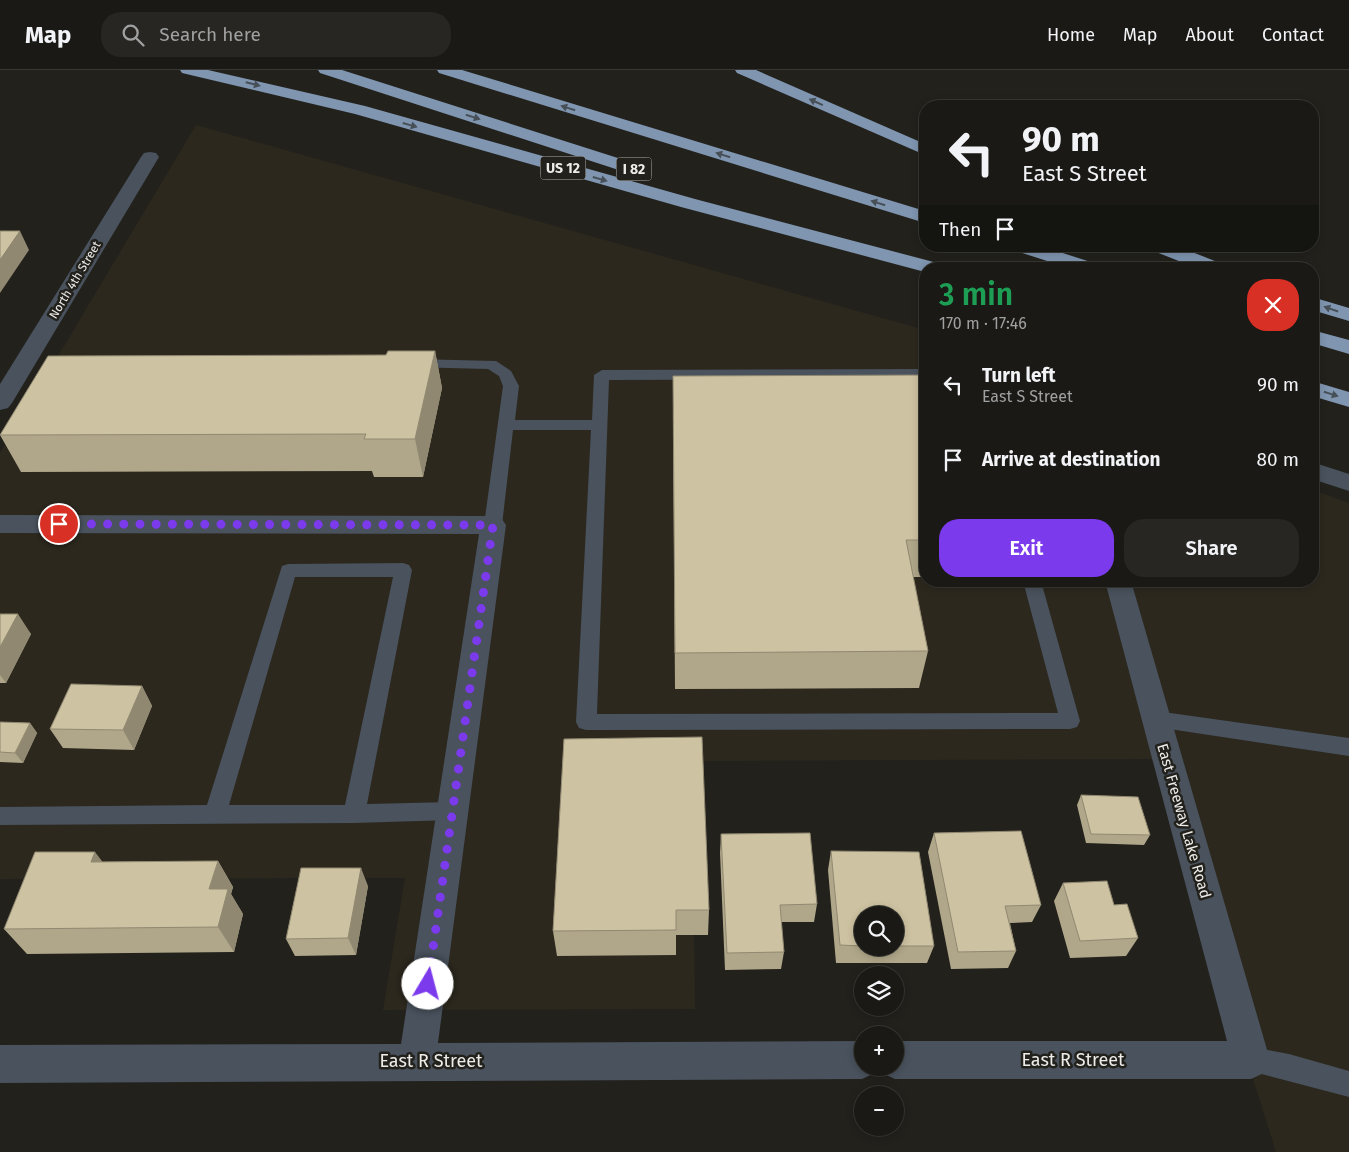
<!DOCTYPE html>
<meta charset="utf-8">
<style>
body{margin:0;font-family:"Fira Sans",sans-serif;background:#272622;color:#f1f3f6;height:100vh;display:flex;flex-direction:column;font-size:19px;white-space:nowrap}
*{box-sizing:border-box;margin:0}
p{font-size:16px;color:#9fa0a0}
.icon{flex:none;width:28px;height:28px;fill:none;stroke:currentColor;stroke-width:2;stroke-linecap:round;stroke-linejoin:round}
.map{position:relative;flex:1;overflow:hidden}
.sheet{position:absolute;left:919px;top:192px;width:400px;height:325px;display:flex;flex-direction:column;background:#1a1915;border-radius:20px;box-shadow:0 2px 8px #0003,0 0 0 1px #383834}
.sheet>*{flex:none}
.guide{position:absolute;left:919px;top:30px;width:400px;height:152px;border-radius:20px;box-shadow:0 2px 8px #0003,0 0 0 1px #383834;background:#1a1915;color:#f1f3f6;overflow:hidden}
.controls{position:absolute;left:854px;top:836px;display:grid;gap:10px}
.controls a{display:grid;place-items:center;width:50px;height:50px;border-radius:50%;background:#1a1915;box-shadow:0 2px 8px #0003,0 0 0 1px #383834;font-size:25px}
.pin{position:absolute;display:grid;place-items:center;width:42px;height:42px;color:#fff;margin:-21px;border:2px solid #fff;border-radius:50%;box-shadow:0 1px 5px #0007}
.me{position:absolute;width:55px;margin:-28px;rotate:8deg;stroke-linejoin:round;filter:drop-shadow(0 0 4px #0008)}
.turn{display:flex;align-items:center;gap:18px;height:105px;padding:0 20px;font-size:22px}
.turn .icon{width:65px;height:65px;stroke-width:2.5}
.turn b{display:block;font-size:35px;line-height:42px}
.then{display:flex;align-items:center;height:48px;padding:0 20px;background:#0003;gap:10px;font-size:19px}
.round{display:grid;place-items:center;flex:none;width:52px;height:52px;border-radius:20px;background:#272622}
.head{display:flex;align-items:center;justify-content:space-between;height:85px;padding:0 20px}
h1{font-size:30px;font-weight:600;line-height:38px;color:#1e9e55}
.action{display:flex;gap:10px;margin-top:auto;padding:10px 20px}
.action a{flex:1;height:58px;border-radius:20px;background:#7c3aed;color:#fff;font-size:20px;font-weight:600;line-height:58px;text-align:center}
.action a+a{background:#272622;color:#f1f3f6}
ul{padding:0;list-style:none}
li{display:flex;align-items:center;gap:15px;height:75px;padding:0 20px}
li div{flex:1}
li b{display:block;font-size:19px}
li em{font-style:normal}
header{display:flex;align-items:center;gap:30px;box-sizing:border-box;height:70px;padding:0 25px;background:#1a1915;border-bottom:1px solid #383834}
header strong{font-size:24px}
nav{display:flex;gap:28px;margin-inline-start:auto;font-size:18px}
.search{width:350px;height:45px;background:#272622;display:flex;align-items:center;gap:12px;box-sizing:border-box;padding:0 18px;border-radius:20px;color:#9fa0a0;font-size:19px}
.map>svg:first-child{display:block}
.built{fill:#2c281e}
.lines{fill:none;stroke-linecap:round;stroke-linejoin:round}
.lane{fill:#49525d;fill-rule:evenodd}
.street{fill:#49525d;fill-rule:evenodd}
.highway{fill:#7f95b0;fill-rule:evenodd}
.wall{fill:#b0a78a;fill-rule:evenodd}
.shaded-wall{fill:#908871}
.building{fill:#cdc2a1;stroke:#908871}
.oneway{fill:#474f57}
.route{stroke:#7c3aed;stroke-width:9;stroke-dasharray:0 16.2}
.labels{text-anchor:middle;dominant-baseline:central;stroke-width:5;stroke-linejoin:round;paint-order:stroke}
.far-street-label{font-size:12px;fill:#edece9;stroke:#22211c}
.shield{fill:#22211c;stroke:#b0afac;stroke-width:1}
.shield-label{font-size:14px;font-weight:bold;fill:#edece9}
.street-label{font-size:15px;fill:#edece9;stroke:#22211c}
.near-street-label{font-size:18px;fill:#edece9;stroke:#22211c}
</style>
<header>
<strong>Map</strong>
<div class="search"><svg class="icon" aria-label="search" viewBox="0 0 24 24"><circle cx="10" cy="10" r="6"/><path d="M15 15l6 6"/></svg>Search here</div>
<nav><a>Home</a><a>Map</a><a>About</a><a>Contact</a></nav>
</header>
<div class="map">
<svg width="1349" height="1082" viewBox="0 0 1349 1082">
<rect width="100%" height="100%" fill="#22211c"/>
<path class="built" d="M 196,55 L 925,260 L 925,511 L 1312,511 L 1313,420 L 1349,433 L 1349,1082 L 1276,1082 L 1153,689 L 692,691 L 695,939 L 383,940 L 405,808 L 0,809 L 0,383 Z"/>
<g class="lines">
<path class="lane" d="M 413,289 L 496,291 L 511,301 L 519,316 L 515,350 L 592,350 L 594,305 L 602,300 L 925,299 L 925,309 L 609,310 L 597,644 L 1058,643 L 1023,511 L 1041,511 L 1080,651 L 1077,657 L 1070,659 L 586,660 L 579,658 L 576,652 L 591,360 L 513,360 L 502,455 L 499,459 L 493,461 L 487,459 L 484,455 L 503,316 L 499,306 L 488,299 L 408,297 L 405,294 L 408,291 Z
M 403,493 L 409,495 L 412,500 L 367,734 L 452,732 L 460,734 L 463,741 L 460,748 L 452,750 L 354,753 L 0,755 L 0,737 L 207,735 L 282,496 L 288,494 ZM 295,507 L 393,507 L 345,735 L 229,735 Z
M 1156,641 L 1349,668 L 1349,686 L 1156,657 L 1149,655 L 1146,649 L 1149,643 Z
M 1251,977 L 1289,984 L 1349,1001 L 1349,1027 L 1242,999 L 1238,990 L 1242,981 Z"/>
<path class="street" d="M 150,82 L 156,83 L 159,87 L 12,333 L 8,338 L 0,340 L 0,314 L 141,87 L 144,83 Z
M 1312,392 L 1349,404 L 1349,421 L 1312,409 Z
M 0,445 L 493,446 L 502,449 L 506,455 L 438,973 L 862,971 L 862,998 L 877,998 L 875,1003 L 862,1009 L 0,1013 L 0,975 L 401,974 L 479,464 L 0,463 Z
M 1105,511 L 1131,511 L 1270,990 L 1264,1003 L 1251,1009 L 895,1009 L 882,1003 L 880,998 L 895,998 L 895,971 L 1227,971 Z"/>
<path class="highway" d="M 180,0 L 208,0 L 365,36 L 695,129 L 945,195 L 948,199 L 925,199 L 925,202 L 681,137 L 355,44 L 182,3 Z
M 318,0 L 342,0 L 643,96 L 646,100 L 643,104 L 631,104 L 320,3 Z
M 437,0 L 462,0 L 925,141 L 925,153 L 439,3 Z
M 735,0 L 756,0 L 925,74 L 925,85 L 737,3 Z
M 1010,176 L 1041,176 L 1100,195 L 1103,199 L 1072,199 L 1013,180 Z
M 1148,176 L 1177,176 L 1225,195 L 1228,199 L 1199,199 L 1151,180 Z
M 1312,227 L 1349,238 L 1349,251 L 1312,240 Z
M 1312,260 L 1349,270 L 1349,284 L 1312,273 Z
M 1312,311 L 1349,322 L 1349,337 L 1312,326 Z"/>
</g>
<path class="wall" d="M 435,281 L 442,318 L 423,407 L 374,407 L 372,401 L 21,402 L 0,365 L 386,285 Z
M 925,305 L 925,507 L 913,507 L 928,581 L 919,618 L 675,619 L 673,343 Z
M 0,544 L 31,564 L 6,613 L 0,613 Z
M 142,616 L 152,636 L 134,680 L 63,678 L 50,659 Z
M 0,652 L 30,653 L 37,663 L 23,693 L 0,692 Z
M 564,669 L 709,840 L 708,865 L 676,865 L 676,885 L 557,886 L 553,861 Z
M 1081,725 L 1150,765 L 1144,775 L 1086,773 L 1077,735 Z
M 934,763 L 1041,835 L 1032,852 L 1010,853 L 1016,881 L 1008,898 L 951,899 L 928,782 Z
M 721,764 L 817,834 L 814,852 L 781,852 L 784,882 L 781,899 L 725,900 L 720,783 Z
M 831,781 L 934,876 L 927,893 L 836,893 L 828,800 ZM 862,845 L 895,845 L 895,878 L 862,878 Z
M 218,791 L 233,817 L 231,824 L 243,844 L 234,882 L 27,884 L 4,859 L 103,792 Z
M 1063,813 L 1114,835 L 1138,868 L 1126,886 L 1070,888 L 1054,831 Z
M 368,816 L 356,885 L 295,886 L 286,869 Z"/>
<path class="shaded-wall" d="M 20,161 L 29,180 L 0,223 L 0,190 Z
M 435,281 L 442,318 L 423,407 L 415,369 Z
M 18,544 L 31,564 L 6,613 L 0,605 L 0,577 Z
M 142,616 L 152,636 L 134,680 L 123,660 Z
M 30,653 L 37,663 L 23,693 L 15,683 Z
M 95,782 L 115,808 L 91,792 Z
M 218,791 L 233,817 L 231,824 L 243,844 L 234,882 L 218,857 L 209,819 Z
M 361,798 L 368,816 L 356,885 L 348,868 Z"/>
<path class="building" d="M 0,161 L 20,161 L 0,190 Z
M 388,281 L 435,281 L 415,369 L 364,369 L 366,364 L 0,365 L 48,286 L 386,285 Z
M 925,305 L 925,470 L 906,470 L 928,581 L 675,583 L 673,306 Z
M 0,544 L 18,544 L 0,577 Z
M 71,614 L 142,616 L 123,660 L 50,659 Z
M 0,652 L 30,653 L 15,683 L 0,682 Z
M 702,667 L 709,840 L 676,840 L 676,860 L 553,861 L 564,669 Z
M 1081,725 L 1138,727 L 1150,765 L 1091,764 Z
M 1021,761 L 1041,835 L 1005,836 L 1016,881 L 958,882 L 934,763 Z
M 810,763 L 817,834 L 780,835 L 784,882 L 727,883 L 721,764 Z
M 831,781 L 919,782 L 934,876 L 895,876 L 895,845 L 862,845 L 862,876 L 840,875 Z
M 35,782 L 95,782 L 91,792 L 218,791 L 209,819 L 228,819 L 218,857 L 4,859 Z
M 301,798 L 361,798 L 348,868 L 286,869 Z
M 1107,811 L 1114,835 L 1127,834 L 1138,868 L 1080,871 L 1063,813 Z"/>
<defs><path id="oneway-solid" d="M-6-.8H1V-3.2L6.5 0L1 3.2V.8H-6Z" transform="scale(1.25)"/></defs>
<g class="oneway">
<use href="#oneway-solid" transform="translate(253 14) rotate(14)"/>
<use href="#oneway-solid" transform="translate(816 32) rotate(-156)"/>
<use href="#oneway-solid" transform="translate(568 38) rotate(-163)"/>
<use href="#oneway-solid" transform="translate(473 47) rotate(18)"/>
<use href="#oneway-solid" transform="translate(410 55) rotate(16)"/>
<use href="#oneway-solid" transform="translate(723 85) rotate(-163)"/>
<use href="#oneway-solid" transform="translate(600 109) rotate(16)"/>
<use href="#oneway-solid" transform="translate(878 133) rotate(-163)"/>
<use href="#oneway-solid" transform="translate(1331 239) rotate(-161)"/>
<use href="#oneway-solid" transform="translate(1331 324) rotate(18)"/>
</g>
<g class="lines">
<path class="route" d="M 59,454 L 493,455 L 428,914"/>
</g>
<g class="labels">
<g class="far-street-label">
<text transform="translate(75 210) rotate(-59)">North 4th Street</text>
</g>
<g class="shield">
<rect x="540.5" y="86.5" width="45" height="23" rx="4"/>
<rect x="616.5" y="87.5" width="35" height="23" rx="4"/>
</g>
<g class="shield-label">
<text x="563" y="98">US 12</text>
<text x="634" y="99">I 82</text>
</g>
<g class="street-label">
<text transform="translate(1184 751) rotate(74)">East Freeway Lake Road</text>
</g>
<g class="near-street-label">
<text x="1073" y="990">East R Street</text>
<text x="431" y="991">East R Street</text>
</g>
</g>
</svg>
<div class="controls">
<a><svg class="icon" aria-label="search" viewBox="0 0 24 24"><circle cx="10" cy="10" r="6"/><path d="M15 15l6 6"/></svg></a>
<a><svg class="icon" aria-label="layers" viewBox="0 0 24 24"><path d="M12 4l9 5-9 5-9-5zM3 14l9 5 9-5"/></svg></a>
<a>+</a>
<a>−</a>
</div>
<div class="pin" style="left:59px;top:454px;background:#d93025"><svg class="icon" aria-label="arrive" viewBox="0 0 24 24"><path d="M6 21V4h12l-3 4 3 4H6"/></svg></div>
<svg class="me" style="left:428px;top:914px" viewBox="-20 -20 40 40"><circle r="19" fill="#fff"/><path d="M0-13L10 11 0 6-10 11z" fill="#7c3aed"/></svg>
<div class="guide">
<div class="turn"><svg class="icon" aria-label="left" viewBox="0 0 24 24"><path d="M17 20v-9H6M10 6l-5 5 5 5"/></svg><div><b>90 m</b>East S Street</div></div>
<div class="then">Then<svg class="icon" aria-label="arrive" viewBox="0 0 24 24"><path d="M6 21V4h12l-3 4 3 4H6"/></svg></div>
</div>
<section class="sheet">
<div class="head"><div><h1>3 min</h1><p>170 m · 17:46</p></div><a class="round" style="background:#d93025;color:#fff"><svg class="icon" aria-label="close" viewBox="0 0 24 24"><path d="M6 6l12 12M18 6L6 18"/></svg></a></div>
<ul>
<li><svg class="icon" aria-label="left" viewBox="0 0 24 24"><path d="M17 20v-9H6M10 6l-5 5 5 5"/></svg><div><b>Turn left</b><p>East S Street</p></div><em>90 m</em></li>
<li><svg class="icon" aria-label="arrive" viewBox="0 0 24 24"><path d="M6 21V4h12l-3 4 3 4H6"/></svg><div><b>Arrive at destination</b></div><em>80 m</em></li>
</ul>
<div class="action"><a>Exit</a><a>Share</a></div>
</section>
</div>
